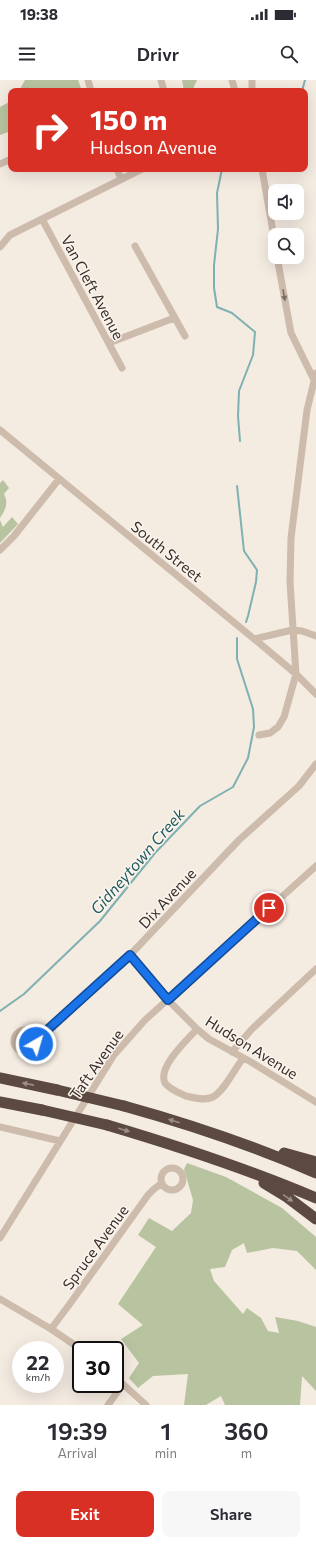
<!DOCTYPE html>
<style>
body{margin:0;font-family:Commissioner,sans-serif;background:#f7f7f7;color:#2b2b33;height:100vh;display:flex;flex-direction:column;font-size:15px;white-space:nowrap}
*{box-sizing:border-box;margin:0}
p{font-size:13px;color:#7c7c81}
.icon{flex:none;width:22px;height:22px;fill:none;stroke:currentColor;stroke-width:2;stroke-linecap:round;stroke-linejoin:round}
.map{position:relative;height:1325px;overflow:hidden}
.sheet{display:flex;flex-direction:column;background:#fff;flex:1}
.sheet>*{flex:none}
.top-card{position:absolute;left:8px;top:8px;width:300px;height:84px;border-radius:8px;box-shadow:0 4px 16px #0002;background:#d93025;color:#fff;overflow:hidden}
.tools{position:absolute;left:268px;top:104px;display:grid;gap:8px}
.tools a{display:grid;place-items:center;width:36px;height:36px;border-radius:8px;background:#fff;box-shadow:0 4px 16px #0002;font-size:20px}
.speed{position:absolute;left:12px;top:1261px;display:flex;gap:8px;font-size:20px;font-weight:700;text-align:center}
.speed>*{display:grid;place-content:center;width:52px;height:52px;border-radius:50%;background:#fff;box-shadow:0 4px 16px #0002;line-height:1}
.speed small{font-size:10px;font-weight:400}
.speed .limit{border:2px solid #111;border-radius:6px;background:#fff;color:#111}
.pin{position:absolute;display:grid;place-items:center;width:34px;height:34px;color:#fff;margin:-17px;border:2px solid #fff;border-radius:50%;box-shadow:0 1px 4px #0007}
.me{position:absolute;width:44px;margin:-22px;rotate:38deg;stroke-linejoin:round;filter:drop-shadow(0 0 3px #0008)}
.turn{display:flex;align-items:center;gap:14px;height:84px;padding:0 16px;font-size:18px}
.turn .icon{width:52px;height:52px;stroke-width:2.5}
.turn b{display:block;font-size:28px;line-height:34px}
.eta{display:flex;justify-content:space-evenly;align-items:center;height:68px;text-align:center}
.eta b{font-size:24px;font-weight:600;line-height:28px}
.cta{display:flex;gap:8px;margin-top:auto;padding:8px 16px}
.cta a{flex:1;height:46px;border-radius:8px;background:#d93025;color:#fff;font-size:16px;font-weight:600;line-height:46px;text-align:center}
.cta a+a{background:#f7f7f7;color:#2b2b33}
.status{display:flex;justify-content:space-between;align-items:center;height:28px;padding:0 20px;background:#fff;direction:ltr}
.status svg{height:11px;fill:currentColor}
header{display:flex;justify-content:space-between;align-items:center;height:52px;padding:0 16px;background:#fff;font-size:18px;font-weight:600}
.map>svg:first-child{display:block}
.green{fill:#b8c4a0}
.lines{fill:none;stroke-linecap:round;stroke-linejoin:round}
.stream{stroke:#7fb0b2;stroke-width:2}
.minor{stroke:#cdbbac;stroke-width:7}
.highway{stroke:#5c4a42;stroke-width:11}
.highway-bridge{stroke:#5c4a42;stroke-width:11}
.oneway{fill:#7d6f65}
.oneway2{fill:#9c8e87}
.route-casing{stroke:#114b97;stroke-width:10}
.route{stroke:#1a73e8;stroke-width:7}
.labels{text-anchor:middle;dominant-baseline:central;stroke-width:3;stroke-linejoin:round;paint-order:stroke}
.street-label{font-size:15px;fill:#3b302b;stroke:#fbf5ee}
.water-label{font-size:16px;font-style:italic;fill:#1f5a5e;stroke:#fbf5ee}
</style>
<div class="status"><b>19:38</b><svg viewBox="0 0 49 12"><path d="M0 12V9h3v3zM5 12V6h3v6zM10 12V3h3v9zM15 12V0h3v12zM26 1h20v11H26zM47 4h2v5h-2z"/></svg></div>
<header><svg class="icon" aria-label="menu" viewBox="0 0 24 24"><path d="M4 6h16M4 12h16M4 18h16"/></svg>Drivr<svg class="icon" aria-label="search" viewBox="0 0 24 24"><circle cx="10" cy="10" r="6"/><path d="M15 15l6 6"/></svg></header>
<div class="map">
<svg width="316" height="1325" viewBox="0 0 316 1325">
<rect width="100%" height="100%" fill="#f4ebe1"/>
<path class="green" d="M 25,0 L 78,0 L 82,11 L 19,11 Z
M 182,0 L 197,0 L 192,11 L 184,11 Z
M 11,21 L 11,51 L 0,55 L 0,27 Z
M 3,400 L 9,408 L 4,414 C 9,424 5,430 0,438 L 0,403 Z
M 12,437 L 18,444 L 0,463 L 0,440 L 3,447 Z
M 187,1083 L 226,1097 L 282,1128 L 316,1157 L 316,1190 L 297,1171 L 273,1168 L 247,1173 L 244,1163 L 232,1170 L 225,1187 L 210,1189 L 214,1201 L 243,1234 L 247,1228 L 261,1238 L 268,1251 L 279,1253 L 275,1237 L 298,1241 L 316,1247 L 316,1311 L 302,1296 L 300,1325 L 225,1325 L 221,1316 L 206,1325 L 184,1325 L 188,1294 L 153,1296 L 138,1308 L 129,1298 L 139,1283 L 121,1259 L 143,1245 L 118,1224 L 156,1167 L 138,1155 L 149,1138 L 172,1151 L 191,1133 L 193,1120 L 184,1089 Z"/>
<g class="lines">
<path class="stream" d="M 302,11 L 305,0
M 222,89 L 217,113 L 218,149 L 214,185 L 214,208 L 217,227 L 232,233 L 255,252 L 253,275 L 239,311 L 238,336 L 240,361
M 237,406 L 244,471 L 257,490 L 256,502 L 248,536 L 246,542
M 0,931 L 24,914 L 100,841 L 155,773 L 200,726 L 233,707 L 248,678 L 254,647 L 253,629 L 237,579 L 237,558"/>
<path class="minor" d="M 88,0 L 91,11
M 161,0 L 164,11
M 232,0 L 235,11
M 252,0 L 252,11
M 0,84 L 11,79
M 117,89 L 121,99
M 262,89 L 275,163
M 42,139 L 122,288
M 135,166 L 185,256
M 0,167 L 10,155 L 142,89
M 277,177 L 291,253 L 315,302
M 109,263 L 174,238
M 0,350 L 264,567 L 296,594 L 316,614
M 0,470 L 14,456 L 59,399
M 254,559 L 292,550 L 302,551 L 316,556
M 259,655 L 270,653 L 278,647 L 284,637 L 296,594 L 290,502 L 291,458 L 307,330 L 316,293
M 130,875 L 168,920 L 197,949 L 209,959 L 251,982 L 316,1022
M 197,949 C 188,959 157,987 165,1003 C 169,1009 179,1013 186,1016 C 194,1018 205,1021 213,1017 C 224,1011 235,989 243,978
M14 961a11 11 0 1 1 22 0a11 11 0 1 1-22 0Z
M 36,957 L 45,952 L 130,875 L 239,760 L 299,706 L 316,684
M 232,972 L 252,949 L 316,889
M 0,1047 L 60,1061
M161 1099a11 11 0 1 1 22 0a11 11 0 1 1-22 0Z
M 0,1158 L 114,975 L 145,940 L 316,786
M 0,1219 L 51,1249 L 82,1270
M 51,1249 L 69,1225 L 148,1115 L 154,1109 L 162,1103
M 115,1297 L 146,1325
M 108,1325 L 123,1304"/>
<path class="highway" d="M 0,998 L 57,1010
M 0,1022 L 42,1030
M 124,1026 C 189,1044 254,1066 316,1093
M 107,1045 C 178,1066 248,1089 316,1118
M 284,1073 L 316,1082
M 264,1103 L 287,1117 L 316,1139"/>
<path class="highway-bridge" d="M 57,1010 L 124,1026
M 42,1030 L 107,1045"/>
</g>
<defs><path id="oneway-solid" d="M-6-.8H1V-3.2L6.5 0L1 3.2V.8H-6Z"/></defs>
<use class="oneway" href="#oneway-solid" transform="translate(284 215) rotate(80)"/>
<g class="oneway2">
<use href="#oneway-solid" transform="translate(28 1004) rotate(-169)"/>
<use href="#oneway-solid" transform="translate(174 1041) rotate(-163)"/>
<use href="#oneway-solid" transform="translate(124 1050) rotate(16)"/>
<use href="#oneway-solid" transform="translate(288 1118) rotate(35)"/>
</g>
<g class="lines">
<defs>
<path id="route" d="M 36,964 L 36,957 L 45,952 L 130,875 L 168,920 L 269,828"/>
</defs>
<use href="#route" class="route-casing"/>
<use href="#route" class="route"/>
</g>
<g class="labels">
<g class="street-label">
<text transform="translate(93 207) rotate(62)">Van Cleft Avenue</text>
<text transform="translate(167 471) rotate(39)">South Street</text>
<text transform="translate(167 818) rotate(-47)">Dix Avenue</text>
<text transform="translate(252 967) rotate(32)">Hudson Avenue</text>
<text transform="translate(96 984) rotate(-55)">Taft Avenue</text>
<text transform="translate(95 1167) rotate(-54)">Spruce Avenue</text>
</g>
<g class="water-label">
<text transform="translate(137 781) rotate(-49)">Gidneytown Creek</text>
</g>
</g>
</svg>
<div class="tools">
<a><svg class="icon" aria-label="sound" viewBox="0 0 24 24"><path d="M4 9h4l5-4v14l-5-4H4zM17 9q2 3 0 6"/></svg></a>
<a><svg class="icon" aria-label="search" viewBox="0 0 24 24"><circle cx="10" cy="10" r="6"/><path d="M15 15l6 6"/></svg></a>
</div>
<div class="speed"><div>22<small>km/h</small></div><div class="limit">30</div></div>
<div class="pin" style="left:269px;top:828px;background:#d93025"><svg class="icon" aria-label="arrive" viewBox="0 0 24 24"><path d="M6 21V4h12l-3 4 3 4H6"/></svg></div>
<svg class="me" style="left:36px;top:964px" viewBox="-20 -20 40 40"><circle r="17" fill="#1a73e8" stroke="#fff" stroke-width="3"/><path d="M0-11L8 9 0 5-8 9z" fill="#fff"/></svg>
<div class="top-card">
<div class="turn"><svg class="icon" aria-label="right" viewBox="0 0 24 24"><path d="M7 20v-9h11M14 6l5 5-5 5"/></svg><div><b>150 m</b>Hudson Avenue</div></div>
</div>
</div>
<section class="sheet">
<div class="eta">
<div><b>19:39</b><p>Arrival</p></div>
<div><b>1</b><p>min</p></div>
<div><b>360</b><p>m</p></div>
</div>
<div class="cta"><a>Exit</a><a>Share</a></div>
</section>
